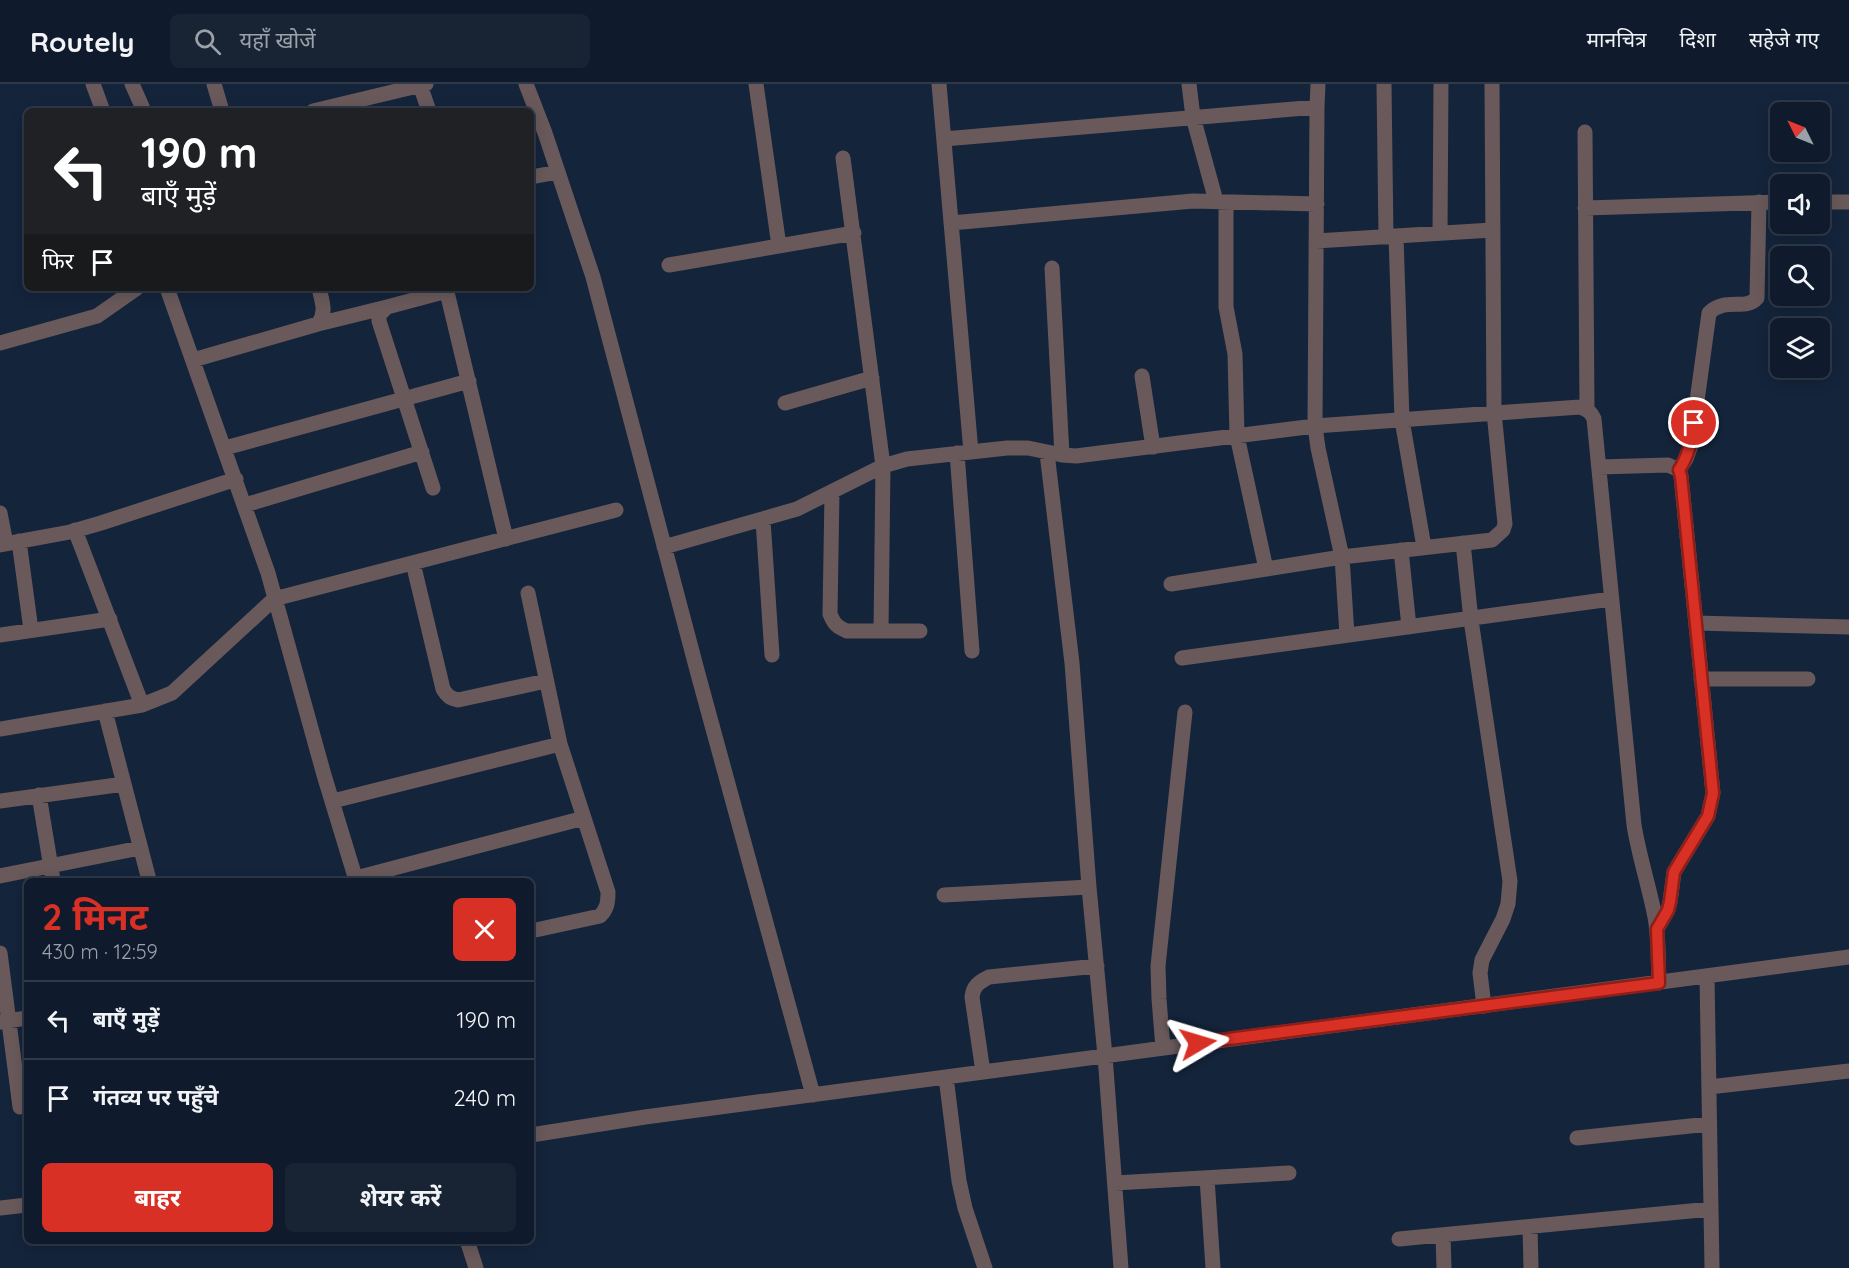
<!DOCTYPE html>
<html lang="hi">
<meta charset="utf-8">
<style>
body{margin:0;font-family:Quicksand,"Noto Sans Devanagari",sans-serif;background:#182434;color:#f1f3f6;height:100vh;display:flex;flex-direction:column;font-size:22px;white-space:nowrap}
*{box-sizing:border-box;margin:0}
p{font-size:20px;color:#9ba1a9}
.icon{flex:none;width:33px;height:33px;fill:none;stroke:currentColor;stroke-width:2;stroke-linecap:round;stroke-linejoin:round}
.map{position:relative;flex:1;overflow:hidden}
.details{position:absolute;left:24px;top:794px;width:510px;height:366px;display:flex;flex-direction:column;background:#0f1b2c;border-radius:9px;box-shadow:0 3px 15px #0003,0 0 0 2px #2f3948}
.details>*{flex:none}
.top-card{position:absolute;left:24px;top:24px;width:510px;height:183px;border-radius:9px;box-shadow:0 3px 15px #0003,0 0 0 2px #2f3948;background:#202124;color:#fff;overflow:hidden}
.needle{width:39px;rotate:313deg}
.controls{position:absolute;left:1770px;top:18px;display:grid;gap:12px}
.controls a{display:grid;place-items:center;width:60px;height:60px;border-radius:9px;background:#0f1b2c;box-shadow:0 3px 15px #0003,0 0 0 2px #2f3948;font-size:30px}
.pin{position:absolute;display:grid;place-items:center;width:51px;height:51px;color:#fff;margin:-26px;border:3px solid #fff;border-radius:50%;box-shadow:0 2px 6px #0007}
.me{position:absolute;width:66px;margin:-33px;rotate:83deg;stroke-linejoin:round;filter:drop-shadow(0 0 4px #0008)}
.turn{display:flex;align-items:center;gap:21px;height:126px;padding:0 18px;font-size:27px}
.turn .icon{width:78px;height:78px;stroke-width:2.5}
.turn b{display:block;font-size:42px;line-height:51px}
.then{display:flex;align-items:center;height:57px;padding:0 18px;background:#0003;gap:12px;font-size:22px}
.round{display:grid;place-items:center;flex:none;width:63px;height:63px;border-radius:9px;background:#182434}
.overview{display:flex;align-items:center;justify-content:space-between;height:102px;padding:0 18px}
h1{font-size:36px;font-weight:700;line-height:45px;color:#d93025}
.cta{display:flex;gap:12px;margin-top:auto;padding:12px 18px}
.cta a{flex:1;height:69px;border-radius:9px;background:#d93025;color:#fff;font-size:24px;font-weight:700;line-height:69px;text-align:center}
.cta a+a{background:#182434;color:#f1f3f6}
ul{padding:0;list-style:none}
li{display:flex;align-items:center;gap:18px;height:78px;padding:0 18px;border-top:2px solid #2f3948}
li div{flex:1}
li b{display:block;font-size:22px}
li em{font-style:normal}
header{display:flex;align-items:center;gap:36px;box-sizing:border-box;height:84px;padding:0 30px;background:#0f1b2c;border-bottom:2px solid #2f3948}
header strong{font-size:28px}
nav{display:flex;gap:33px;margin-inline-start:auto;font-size:21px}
.search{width:420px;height:54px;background:#182434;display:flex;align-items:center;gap:15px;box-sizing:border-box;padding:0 21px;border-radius:9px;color:#9ba1a9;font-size:22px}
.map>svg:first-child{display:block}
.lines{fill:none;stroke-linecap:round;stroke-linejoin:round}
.minor{stroke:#69595b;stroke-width:15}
.route-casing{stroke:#8d1f18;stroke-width:15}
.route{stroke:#d93025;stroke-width:10}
</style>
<header>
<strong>Routely</strong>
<div class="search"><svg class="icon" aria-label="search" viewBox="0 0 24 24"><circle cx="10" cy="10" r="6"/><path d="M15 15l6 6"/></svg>यहाँ खोजें</div>
<nav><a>मानचित्र</a><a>दिशा</a><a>सहेजे गए</a></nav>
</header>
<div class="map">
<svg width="1849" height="1184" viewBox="0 0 1849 1184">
<rect width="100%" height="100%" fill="#14243b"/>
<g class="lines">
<path class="minor" d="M 93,0 L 103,27
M 132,0 L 144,27
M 214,0 L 222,27
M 526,0 L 545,49 L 593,193 L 698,590 L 813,1011
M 756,0 L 779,162
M 939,0 L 971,368
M 1189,0 L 1193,33 L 1216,117 L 1226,118 L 1226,223 L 1235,270 L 1237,352 L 1266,485
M 1384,0 L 1386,153
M 420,1 L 429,27
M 1317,23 L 1318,0
M 313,27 L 426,0
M 1585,48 L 1587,325
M 944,55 L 1317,23 L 1315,342 L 1318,364 L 1342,473 L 1347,551
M 843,74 L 883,382 L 881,547
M 531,93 L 558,88
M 1820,118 L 1849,118
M 1585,124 L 1780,118
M 951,139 L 1193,117 L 1317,120
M 1440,149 L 1441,0
M 1396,152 L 1402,336 L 1424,463
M 1316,157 L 1492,146
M 669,181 L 854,149
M 1052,184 L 1062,371
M 167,204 L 268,489 L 324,691 L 356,796
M 446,204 L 506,455
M 318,240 L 387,223
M 0,259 L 97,232 L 137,204
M 193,276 L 318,240 C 327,228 322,218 319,204
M 1142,292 L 1153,363
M 785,319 L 872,294
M 225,364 L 469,297
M 957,369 L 972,567
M 1047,369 L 1072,579 L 1089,803
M 1599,383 L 1668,381 L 1679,386 L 1681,392 L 1713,709 L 1708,732 L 1674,788 L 1670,818 L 1668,826 L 1657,845
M 1679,386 L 1686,375 L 1691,361 L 1709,229 C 1725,213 1746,227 1757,214 L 1759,118
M 433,404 L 379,237 L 379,231 L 387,223 L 447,207
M 832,408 L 830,530 C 834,540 837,543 847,547 L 920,547
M 245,421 L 422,368
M 0,429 L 6,460
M 763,436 L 772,571
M 75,446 L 142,621
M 19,457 L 31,546
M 1463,459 L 1471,536 L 1510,797 L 1508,820 L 1503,835 L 1482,876 L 1480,889 L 1484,922
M 0,461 L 70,448 L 101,439 L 236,395
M 664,463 L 797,425 L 883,382 L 907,375 L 1007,364 L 1028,364 L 1062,371 L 1076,372 L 1315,342 L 1580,323 C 1588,326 1591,328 1594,335 L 1634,741 C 1639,772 1649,802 1655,833 C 1659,855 1658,877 1659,899
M 1401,466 L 1409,543
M 413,479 L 443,605 C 447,612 450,614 458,616 L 546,597
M 1171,500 L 1342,473 L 1492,456 L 1503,446 L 1505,440 L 1494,328 L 1492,0
M 528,509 L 560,660 L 608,808 C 608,819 607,825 600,832 L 531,847
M 1696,539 L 1849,543
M 0,551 L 110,535
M 1182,574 L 1611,515
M 1701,595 L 1808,595
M 105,627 L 149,796
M 0,645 L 142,621 L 172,609 L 274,515 L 616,426
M 39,711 L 53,796
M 0,717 L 124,700
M 333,717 L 560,660
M 0,792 L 140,764
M 356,794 L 584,734
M 944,811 L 1089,803 L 1105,972 L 1121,1184
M 0,869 L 20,1023
M 1707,893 L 1712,1184
M 0,938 L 27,934
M 1163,964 L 1159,915 L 1158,882 L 1185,628
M 983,988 L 972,913 C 973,902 979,898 989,893 L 1097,882
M 946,993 L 959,1097 L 965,1124 L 985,1184
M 1709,1003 L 1849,987
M 531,1051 L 645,1033 L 1849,873
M 1577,1054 L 1709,1040
M 1207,1094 L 1213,1184
M 1115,1099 L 1289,1089
M 0,1124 L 27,1121
M 1530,1143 L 1531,1184
M 1443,1151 L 1444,1184
M 1399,1155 L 1711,1125
M 467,1156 L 476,1184"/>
</g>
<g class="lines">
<defs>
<path id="route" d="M 1198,959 L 1659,899 L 1657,845 L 1668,826 L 1670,818 L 1674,788 L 1708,732 L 1713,709 L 1681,392 L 1679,386 C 1689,371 1691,357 1694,339"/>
</defs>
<use href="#route" class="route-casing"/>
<use href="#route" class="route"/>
</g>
</svg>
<div class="controls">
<a><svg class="needle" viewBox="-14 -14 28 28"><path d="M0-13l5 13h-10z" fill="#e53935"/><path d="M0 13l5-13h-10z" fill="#9ba1a9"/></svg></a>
<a><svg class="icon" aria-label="sound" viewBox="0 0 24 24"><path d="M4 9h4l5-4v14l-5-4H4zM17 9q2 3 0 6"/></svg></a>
<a><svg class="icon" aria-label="search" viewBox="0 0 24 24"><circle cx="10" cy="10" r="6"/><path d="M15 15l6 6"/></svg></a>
<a><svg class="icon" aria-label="layers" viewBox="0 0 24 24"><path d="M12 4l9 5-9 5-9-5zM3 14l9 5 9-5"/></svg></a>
</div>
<div class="pin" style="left:1694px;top:339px;background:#d93025"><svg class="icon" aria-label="arrive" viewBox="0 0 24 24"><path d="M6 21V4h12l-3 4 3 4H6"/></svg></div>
<svg class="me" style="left:1198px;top:959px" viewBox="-20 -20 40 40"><path d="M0-17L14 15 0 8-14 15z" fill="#d93025" stroke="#fff" stroke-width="4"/></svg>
<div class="top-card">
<div class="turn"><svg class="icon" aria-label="left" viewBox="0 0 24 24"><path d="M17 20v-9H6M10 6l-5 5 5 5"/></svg><div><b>190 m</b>बाएँ मुड़ें</div></div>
<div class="then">फिर<svg class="icon" aria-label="arrive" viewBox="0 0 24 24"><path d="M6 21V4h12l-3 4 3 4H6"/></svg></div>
</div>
<section class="details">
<div class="overview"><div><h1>2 मिनट</h1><p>430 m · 12:59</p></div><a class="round" style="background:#d93025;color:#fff"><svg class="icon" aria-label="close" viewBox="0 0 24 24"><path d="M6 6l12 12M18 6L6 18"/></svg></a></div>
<ul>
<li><svg class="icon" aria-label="left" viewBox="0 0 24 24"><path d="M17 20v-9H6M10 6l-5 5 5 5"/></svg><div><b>बाएँ मुड़ें</b></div><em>190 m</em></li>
<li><svg class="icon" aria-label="arrive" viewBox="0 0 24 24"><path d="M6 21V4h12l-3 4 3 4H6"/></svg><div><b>गंतव्य पर पहुँचे</b></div><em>240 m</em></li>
</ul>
<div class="cta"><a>बाहर</a><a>शेयर करें</a></div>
</section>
</div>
